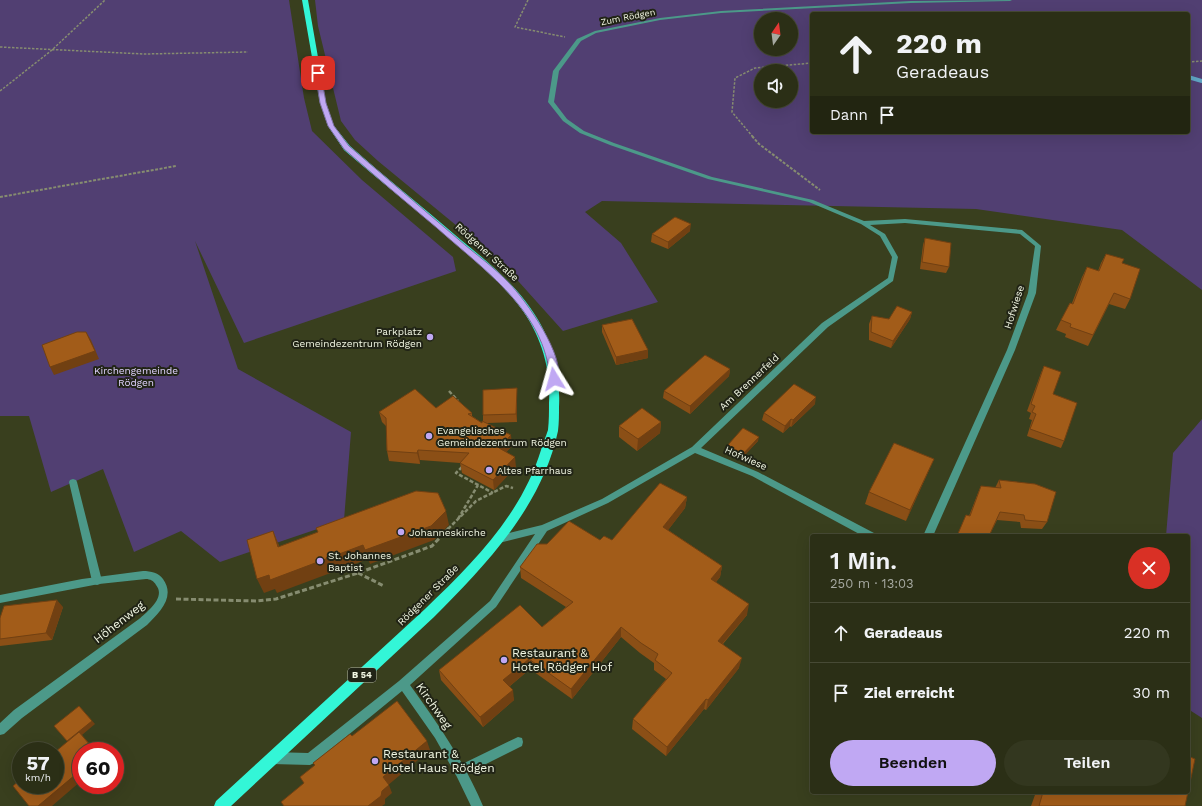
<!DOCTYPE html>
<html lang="de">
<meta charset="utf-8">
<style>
body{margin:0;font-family:"Work Sans",sans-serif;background:#33371f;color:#f1f3f6;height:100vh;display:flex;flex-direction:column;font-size:15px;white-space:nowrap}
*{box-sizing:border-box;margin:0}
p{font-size:13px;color:#a6a9a1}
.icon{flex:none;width:22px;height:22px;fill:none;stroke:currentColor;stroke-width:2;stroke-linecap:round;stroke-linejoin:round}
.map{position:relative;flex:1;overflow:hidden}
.sheet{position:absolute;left:810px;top:534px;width:380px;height:260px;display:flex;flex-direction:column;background:#2b2f16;border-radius:4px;box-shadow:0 4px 16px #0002,0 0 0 1px #474a35}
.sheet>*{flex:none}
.top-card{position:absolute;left:810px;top:12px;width:380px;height:122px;border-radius:4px;box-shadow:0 4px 16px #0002,0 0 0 1px #474a35;background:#2b2f16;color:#f1f3f6;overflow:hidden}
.needle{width:26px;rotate:14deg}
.tools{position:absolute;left:754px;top:12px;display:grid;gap:8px}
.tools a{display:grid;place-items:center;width:44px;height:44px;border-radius:50%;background:#2b2f16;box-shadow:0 4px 16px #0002,0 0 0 1px #474a35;font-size:20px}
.speed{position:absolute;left:12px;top:742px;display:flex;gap:8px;font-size:20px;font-weight:700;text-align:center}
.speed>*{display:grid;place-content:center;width:52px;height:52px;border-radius:50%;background:#2b2f16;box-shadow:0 4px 16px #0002,0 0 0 1px #474a35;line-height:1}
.speed small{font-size:10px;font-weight:400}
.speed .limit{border:6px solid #d22;background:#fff;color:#111}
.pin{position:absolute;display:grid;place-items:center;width:34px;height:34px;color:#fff;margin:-17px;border-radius:8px;box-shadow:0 2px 6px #0006}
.me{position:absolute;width:44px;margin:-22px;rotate:352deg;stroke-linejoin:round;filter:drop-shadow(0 0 3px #0008)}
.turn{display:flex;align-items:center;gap:14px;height:84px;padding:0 20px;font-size:18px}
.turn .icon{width:52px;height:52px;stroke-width:2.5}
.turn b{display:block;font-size:28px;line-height:34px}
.then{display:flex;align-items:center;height:38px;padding:0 20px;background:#0003;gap:8px;font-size:15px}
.round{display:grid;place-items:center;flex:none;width:42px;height:42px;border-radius:21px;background:#33371f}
.overview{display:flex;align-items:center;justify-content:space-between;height:68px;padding:0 20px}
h1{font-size:24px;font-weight:600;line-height:30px}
.cta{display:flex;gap:8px;margin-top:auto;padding:8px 20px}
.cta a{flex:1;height:46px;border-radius:24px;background:#c0a8f3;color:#111;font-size:16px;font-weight:600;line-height:46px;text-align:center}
.cta a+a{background:#33371f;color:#f1f3f6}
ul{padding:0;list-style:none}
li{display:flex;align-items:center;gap:12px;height:60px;padding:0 20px;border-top:1px solid #474a35}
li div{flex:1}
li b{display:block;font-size:15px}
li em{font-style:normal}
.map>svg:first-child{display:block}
.green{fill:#513f72;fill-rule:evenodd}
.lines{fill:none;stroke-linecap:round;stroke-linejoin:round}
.stream{stroke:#60a6c5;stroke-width:4}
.path-far3{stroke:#868c70;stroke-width:1.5;stroke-dasharray:2.5 1.5;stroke-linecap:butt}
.path-far2{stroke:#868c70;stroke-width:2;stroke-dasharray:3 1.5;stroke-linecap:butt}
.path-far1{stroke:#868c70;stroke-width:2.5;stroke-dasharray:4 2;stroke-linecap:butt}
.path{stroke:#868c70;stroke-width:3;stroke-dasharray:5 2.5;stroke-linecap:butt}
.lane{fill:#4c9989;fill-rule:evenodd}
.street{fill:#4c9989;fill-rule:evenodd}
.primary{fill:#33f6d7;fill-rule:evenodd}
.wall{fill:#8b4f16}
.shaded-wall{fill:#714012}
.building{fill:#a25c19;stroke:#714012}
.route{fill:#c0a8f3;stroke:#7d6d9e}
.poi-dot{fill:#c0a8f3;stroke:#212416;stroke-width:1.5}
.labels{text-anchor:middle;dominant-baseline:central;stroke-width:4;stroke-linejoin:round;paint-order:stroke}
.far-street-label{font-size:9px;fill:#f3f8e4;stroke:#212416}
.shield{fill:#212416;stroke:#b4b8a6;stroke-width:1}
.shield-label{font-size:9px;font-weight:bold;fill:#f3f8e4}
.street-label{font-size:10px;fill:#f3f8e4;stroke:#212416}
.poi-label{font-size:10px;fill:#f3f8e4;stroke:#212416;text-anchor:start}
.park-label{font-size:10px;fill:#e0d3fe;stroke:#212416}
.near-street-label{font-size:12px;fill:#f3f8e4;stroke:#212416}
.near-poi-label{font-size:12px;fill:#f3f8e4;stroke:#212416;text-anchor:start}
</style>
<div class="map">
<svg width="1202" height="806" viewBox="0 0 1202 806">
<rect width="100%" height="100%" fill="#393f1e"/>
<path class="green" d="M 0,0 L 289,0 L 304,98 L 312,131 L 362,180 L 453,257 L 456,271 L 244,343 L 195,241 L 238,369 L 351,432 L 344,520 L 220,562 L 181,531 L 134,552 L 103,469 L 51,492 L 29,416 L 0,416 Z
M 315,0 L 1202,0 L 1202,290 L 1122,230 L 976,209 L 602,201 L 585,212 L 621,243 L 658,302 L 563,331 L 502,263 L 378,161 L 355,140 L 341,121 L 318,26 ZM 812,14 L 1188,14 L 1188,132 L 812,132 ZM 761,19 L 791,19 L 791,49 L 761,49 ZM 761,71 L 791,71 L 791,101 L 761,101 Z
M 1202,419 L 1202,718 L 1188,709 L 1188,536 L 1166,536 L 1173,453 Z"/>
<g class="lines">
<path class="stream" d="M 1188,77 L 1202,81"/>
<path class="path-far3" d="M 528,0 L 515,27 L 565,37
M 0,47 L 144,54 L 248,52
M 1188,62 L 1202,61
M 0,91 L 52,50 L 105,0
M 753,137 L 732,112 L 735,78 L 755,68 L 812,63"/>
<path class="path-far2" d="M 752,136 L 759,144 L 820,190
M 0,197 L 176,166"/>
<path class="path-far1" d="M 449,391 L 458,401
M 462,467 L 456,473 L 493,493
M 458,519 L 478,485
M 448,529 L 476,501 L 506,486 L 513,488"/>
<path class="path" d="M 358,573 L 384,586
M 176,599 L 256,601 L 276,599 L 358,573 L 432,546 L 449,528"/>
<path class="lane" d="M 73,479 L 76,480 L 77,482 L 102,581 L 100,584 L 97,585 L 94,584 L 92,581 L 69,482 L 70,480 Z
M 518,737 L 522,738 L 523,742 L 522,746 L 460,777 L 456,775 L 454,771 L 456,767 Z"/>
<path class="street" d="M 1012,0 L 1010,1 L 911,3 L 721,13 L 660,20 L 596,33 L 581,41 L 559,71 L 554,102 L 567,119 L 584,131 L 614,143 L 712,177 L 813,200 L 864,221 L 905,219 L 1022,230 L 1040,245 L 1041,246 L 1036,293 L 1015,350 L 933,536 L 923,536 L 1007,350 L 1028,293 L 1035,246 L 1020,234 L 905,223 L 870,225 L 885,234 L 898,257 L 893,281 L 828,327 L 701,448 L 758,472 L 874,533 L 876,536 L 863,536 L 752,476 L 695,453 L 608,503 L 547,531 L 496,607 L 410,685 C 438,724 464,761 483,806 L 471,806 L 456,775 L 435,738 L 402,691 L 314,763 L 310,765 L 272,764 L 268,762 L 266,758 L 268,754 L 272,752 L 308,753 L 399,681 L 490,601 L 535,534 L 499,543 L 496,542 L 494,539 L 496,536 L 542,525 L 602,499 L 692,447 L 822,323 L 888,278 L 892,257 L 880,236 L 861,224 L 809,202 L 708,179 L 610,145 L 580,133 L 563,121 L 548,102 L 553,71 L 577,39 L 595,31 L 660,18 L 721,11 L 911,1 Z
M 143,571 C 151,571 159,573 163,579 C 176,597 159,613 147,625 L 22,718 L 4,734 L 0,735 L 0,723 L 14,710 L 139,619 C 148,611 166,597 156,585 C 154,581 150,579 146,579 L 99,584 L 0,603 L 0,595 L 82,579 Z"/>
<path class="primary" d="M 302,0 L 308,0 L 326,103 L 334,126 L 350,146 C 386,178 424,208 461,240 C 484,259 508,278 526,302 C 550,333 561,368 559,407 C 559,414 559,423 558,431 C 542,506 487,564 434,617 L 231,806 L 214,806 L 216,801 L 425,609 C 473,563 521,515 541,450 C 543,443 546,436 548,430 C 549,421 549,411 549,403 C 551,368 541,335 520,307 C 501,282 476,262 453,241 C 417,210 380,181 344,150 L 328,126 L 320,103 Z"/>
</g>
<path class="wall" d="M 690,231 L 668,249 L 651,242 L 652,234 Z
M 925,238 L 949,267 L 946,273 L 920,269 L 923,245 Z
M 1106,254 L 1122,263 L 1130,299 L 1125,309 L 1109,304 L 1088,346 L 1065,337 L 1066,334 L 1056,330 L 1061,320 L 1072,303 L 1082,277 L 1087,267 L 1098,271 L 1101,263 Z
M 912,312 L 910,319 L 891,348 L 869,340 L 869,324 L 872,316 L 889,319 Z
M 602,325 L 648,358 L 616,365 L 602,332 Z
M 1044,366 L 1053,394 L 1064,441 L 1061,448 L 1027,436 L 1032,420 L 1029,419 L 1031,413 L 1027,411 L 1041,373 Z
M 730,369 L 729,376 L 690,414 L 663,398 L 664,391 Z
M 517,388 L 517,422 L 487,423 L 512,446 L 506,452 L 516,467 L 494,490 L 462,473 L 460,463 L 420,460 L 420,464 L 389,461 L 387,451 L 386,426 L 382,422 L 379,412 L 436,408 L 472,413 L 472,416 L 482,423 L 483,421 L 483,415 Z
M 815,404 L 791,427 L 790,426 L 783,433 L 762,420 L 764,413 Z
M 661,422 L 660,433 L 637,451 L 619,437 L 619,426 Z
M 758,441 L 741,459 L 726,450 L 727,446 Z
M 934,459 L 906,521 L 865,504 L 869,492 Z
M 999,480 L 1047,522 L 1042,529 L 1021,528 L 1020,522 L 997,520 L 989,536 L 957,536 L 966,515 L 969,516 L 978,493 L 981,486 L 995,488 Z
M 687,497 L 685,508 L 668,530 L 722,566 L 720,577 L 716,582 L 747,615 L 723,644 L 739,668 L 706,710 L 704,709 L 666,756 L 632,729 L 633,719 L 666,679 L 654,670 L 654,663 L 640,653 L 621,637 L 572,699 L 530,669 L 510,686 L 514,700 L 483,727 L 441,680 L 439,670 L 542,627 L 566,607 L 521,578 L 520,567 L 547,544 L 600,540 L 612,540 Z
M 63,607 L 52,640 L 0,646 L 0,618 Z
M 1036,792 L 1188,792 L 1185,806 L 1031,806 Z"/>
<path class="shaded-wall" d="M 691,224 L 690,231 L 668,249 L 668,242 Z
M 912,312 L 910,319 L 891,348 L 893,341 Z
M 86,332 L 91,340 L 99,359 L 54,375 L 50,367 Z
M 648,350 L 648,358 L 616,365 L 616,357 Z
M 730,369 L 729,376 L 690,414 L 690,406 Z
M 517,388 L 517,422 L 516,414 Z
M 816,397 L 815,404 L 791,427 L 793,420 Z
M 791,419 L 790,426 L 783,433 L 785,426 Z
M 661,422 L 660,433 L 637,451 L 638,439 Z
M 511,435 L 512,446 L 500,459 L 499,448 Z
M 759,437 L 758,441 L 741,459 L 742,455 Z
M 418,450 L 420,460 L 420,464 L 417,453 Z
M 515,457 L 516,467 L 494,490 L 493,480 Z
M 934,459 L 929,470 L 906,521 L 910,510 Z
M 687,497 L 685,508 L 662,538 L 663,527 Z
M 446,511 L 449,525 L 434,540 L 370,564 L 368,559 L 277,593 L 275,589 L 264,593 L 257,579 Z
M 273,531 L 279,545 L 284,561 L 278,547 Z
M 722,566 L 720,577 L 709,590 L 711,579 Z
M 57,600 L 63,607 L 52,640 L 46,633 Z
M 749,604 L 747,615 L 716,651 L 718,641 Z
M 621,627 L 621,637 L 572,699 L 571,689 Z
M 742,658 L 739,668 L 706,710 L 708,700 Z
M 529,659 L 530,669 L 505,690 L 503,680 Z
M 513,690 L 514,700 L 483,727 L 480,717 Z
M 706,699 L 704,709 L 666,756 L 667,747 Z
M 79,706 L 95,724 L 82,735 L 96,751 L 70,744 L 67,741 Z
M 427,741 L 430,750 L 387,786 L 383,777 Z
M 75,775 L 81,781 L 52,806 L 38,806 Z
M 84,785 L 93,785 L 88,789 Z
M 389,785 L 392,793 L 385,799 L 385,804 L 382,806 L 368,806 L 382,791 Z"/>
<path class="building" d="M 675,217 L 691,224 L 668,242 L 652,234 Z
M 925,238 L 951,243 L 949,267 L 922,262 Z
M 1106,254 L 1124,259 L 1122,263 L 1140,269 L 1130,299 L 1114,293 L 1093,335 L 1070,327 L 1071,324 L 1061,320 L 1070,303 L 1073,304 L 1087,267 L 1099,271 Z
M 897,306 L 912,312 L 893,341 L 871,332 L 872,316 L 889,319 Z
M 632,319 L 648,350 L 616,357 L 602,325 Z
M 77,332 L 86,332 L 95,351 L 50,367 L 42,345 Z
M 705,355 L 730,369 L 690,406 L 664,391 Z
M 1044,366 L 1061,372 L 1053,394 L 1077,403 L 1064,441 L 1030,429 L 1036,414 L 1032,412 L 1035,406 L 1031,404 Z
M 794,384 L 816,397 L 793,420 L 791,419 L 785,426 L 764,413 Z
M 517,388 L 516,414 L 483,415 L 483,390 Z
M 415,389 L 436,408 L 453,396 L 472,413 L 468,414 L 482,423 L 482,421 L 511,435 L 499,448 L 515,457 L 493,480 L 460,463 L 469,453 L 418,450 L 417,453 L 387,451 L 386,418 L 379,412 Z
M 642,408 L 661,422 L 638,439 L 619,426 Z
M 743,428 L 759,437 L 742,455 L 727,446 Z
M 894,443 L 934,459 L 910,510 L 869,492 Z
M 999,480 L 1035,484 L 1056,492 L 1047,522 L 1025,520 L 1024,515 L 1000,512 L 989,536 L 957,536 L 966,515 L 970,516 L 981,486 L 1001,488 Z
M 660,483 L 687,497 L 663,527 L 722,566 L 711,579 L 749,604 L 718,641 L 742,658 L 708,700 L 706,699 L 667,747 L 633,719 L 672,673 L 655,660 L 658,654 L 641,643 L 621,627 L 571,689 L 529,659 L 503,680 L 513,690 L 480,717 L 439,670 L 520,605 L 542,627 L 573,602 L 520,567 L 537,544 L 547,544 L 569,521 L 600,540 L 604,536 L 612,540 Z
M 416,491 L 438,493 L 446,511 L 431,526 L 365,550 L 363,545 L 270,580 L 269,575 L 257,579 L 247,540 L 273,531 L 278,547 L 318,532 L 316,528 Z
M 57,600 L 46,633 L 0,639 L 0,618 L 4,606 Z
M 397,701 L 427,741 L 383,777 L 389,785 L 382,791 L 381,796 L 368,806 L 284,806 L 281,802 L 304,783 L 300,777 L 315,765 L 313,763 L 350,734 L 352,736 Z
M 79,706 L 92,721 L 67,741 L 54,726 Z
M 79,732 L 95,751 L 81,751 L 81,782 L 75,775 L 38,806 L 29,806 L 13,786 L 21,779 L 21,785 L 55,785 L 55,752 Z
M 1188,756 L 1195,759 L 1188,792 Z
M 1043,792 L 1188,792 L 1185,806 L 1039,806 Z"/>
<path class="route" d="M 318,71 L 321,73 L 326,103 L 334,126 L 349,146 C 385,177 422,208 458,239 C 475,254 494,267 509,283 C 525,299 568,359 557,382 L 554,383 L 550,379 C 545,311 484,270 437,228 C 406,202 375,176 344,149 L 328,126 L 320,103 L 315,73 Z"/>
<g class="poi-dot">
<circle cx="430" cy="337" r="4"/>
<circle cx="429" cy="436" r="4"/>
<circle cx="489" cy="470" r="4"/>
<circle cx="401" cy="532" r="4"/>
<circle cx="320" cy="561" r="4"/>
<circle cx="504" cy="660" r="4"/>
<circle cx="375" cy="761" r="4"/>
</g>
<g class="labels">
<g class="far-street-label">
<text transform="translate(628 17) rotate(-11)">Zum Rödgen</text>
</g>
<rect class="shield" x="348" y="668" width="28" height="14" rx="3"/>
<g class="shield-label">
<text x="362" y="675">B 54</text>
</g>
<g class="street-label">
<text transform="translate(487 252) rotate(42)">Rödgener Straße</text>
<text transform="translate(1014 307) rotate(-72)">Hofwiese</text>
<text transform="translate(749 382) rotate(-43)">Am Brennerfeld</text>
<text transform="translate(746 458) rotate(24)">Hofwiese</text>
<text transform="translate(428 595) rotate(-45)">Rödgener Straße</text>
</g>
<g class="poi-label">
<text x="422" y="331" text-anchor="end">Parkplatz<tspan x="422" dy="12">Gemeindezentrum Rödgen</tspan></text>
<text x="437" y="430">Evangelisches<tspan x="437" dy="12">Gemeindezentrum Rödgen</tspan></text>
<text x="497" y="470">Altes Pfarrhaus</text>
<text x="409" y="532">Johanneskirche</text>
<text x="328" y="555">St. Johannes<tspan x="328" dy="12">Baptist</tspan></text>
</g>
<g class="park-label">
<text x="136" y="370">Kirchengemeinde<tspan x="136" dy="12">Rödgen</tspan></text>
</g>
<g class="near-street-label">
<text transform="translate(119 622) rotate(-38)">Höhenweg</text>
<text transform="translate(434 706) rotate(55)">Kirchweg</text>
</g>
<g class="near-poi-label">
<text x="512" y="653">Restaurant &amp;<tspan x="512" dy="14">Hotel Rödger Hof</tspan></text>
<text x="383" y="754">Restaurant &amp;<tspan x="383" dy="14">Hotel Haus Rödgen</tspan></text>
</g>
</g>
</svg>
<div class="tools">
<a><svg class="needle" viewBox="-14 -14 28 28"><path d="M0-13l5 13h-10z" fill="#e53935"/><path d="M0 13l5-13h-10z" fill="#a6a9a1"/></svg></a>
<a><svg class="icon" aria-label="sound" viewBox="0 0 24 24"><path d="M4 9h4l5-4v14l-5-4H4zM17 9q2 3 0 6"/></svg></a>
</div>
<div class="speed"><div>57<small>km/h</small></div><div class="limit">60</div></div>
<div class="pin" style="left:318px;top:73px;background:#d93025"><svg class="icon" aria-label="arrive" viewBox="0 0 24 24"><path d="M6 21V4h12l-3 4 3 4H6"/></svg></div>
<svg class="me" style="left:554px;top:379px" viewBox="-20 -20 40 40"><path d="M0-17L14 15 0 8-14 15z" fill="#c0a8f3" stroke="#fff" stroke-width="4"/></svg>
<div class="top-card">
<div class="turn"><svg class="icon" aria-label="ahead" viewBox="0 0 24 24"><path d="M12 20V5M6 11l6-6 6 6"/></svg><div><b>220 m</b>Geradeaus</div></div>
<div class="then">Dann<svg class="icon" aria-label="arrive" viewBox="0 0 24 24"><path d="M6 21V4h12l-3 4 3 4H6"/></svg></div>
</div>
<section class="sheet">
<div class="overview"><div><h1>1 Min.</h1><p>250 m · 13:03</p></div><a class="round" style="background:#d93025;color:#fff"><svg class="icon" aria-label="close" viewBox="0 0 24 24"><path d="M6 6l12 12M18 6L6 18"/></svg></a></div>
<ul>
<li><svg class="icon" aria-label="ahead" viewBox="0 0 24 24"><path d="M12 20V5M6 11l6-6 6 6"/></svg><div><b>Geradeaus</b></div><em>220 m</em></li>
<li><svg class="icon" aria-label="arrive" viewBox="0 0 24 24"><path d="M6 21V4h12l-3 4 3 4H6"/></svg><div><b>Ziel erreicht</b></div><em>30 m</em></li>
</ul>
<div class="cta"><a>Beenden</a><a>Teilen</a></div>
</section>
</div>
